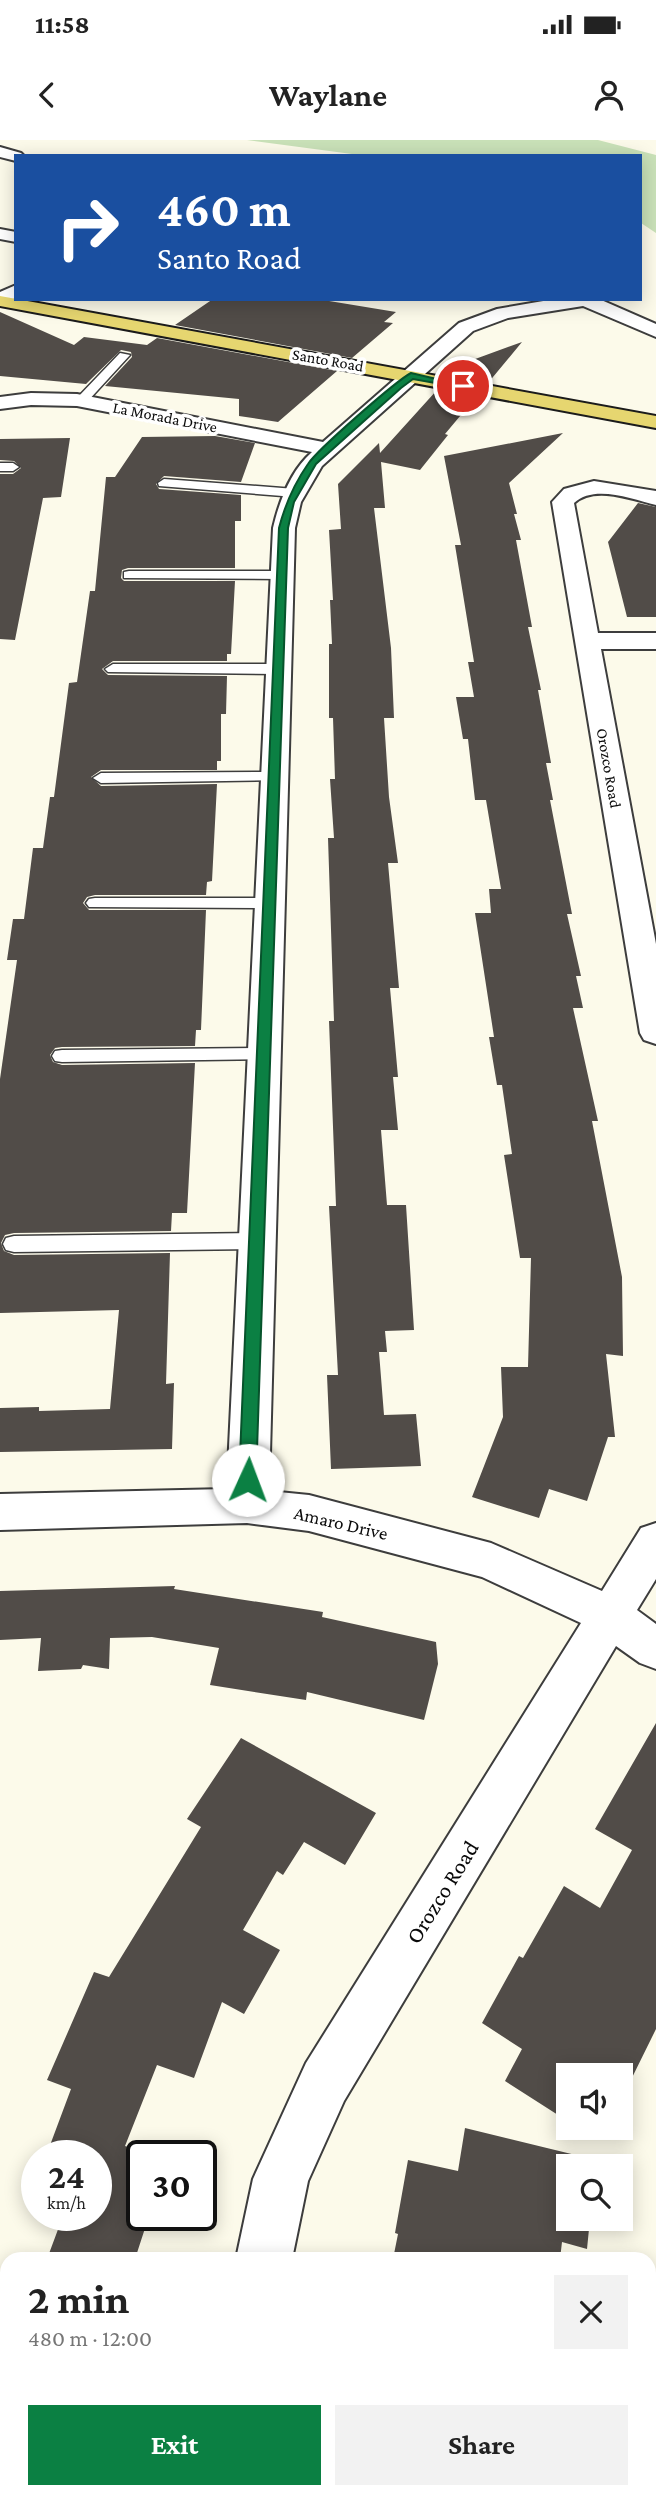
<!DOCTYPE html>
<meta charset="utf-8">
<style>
body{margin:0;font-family:"Crimson Pro",serif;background:#f2f2f2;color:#222;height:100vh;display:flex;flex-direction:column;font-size:26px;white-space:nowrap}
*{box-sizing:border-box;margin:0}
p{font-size:23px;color:#767676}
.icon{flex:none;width:38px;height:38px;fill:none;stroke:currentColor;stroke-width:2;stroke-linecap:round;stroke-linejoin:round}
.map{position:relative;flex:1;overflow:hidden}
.sheet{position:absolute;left:0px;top:2112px;width:656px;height:247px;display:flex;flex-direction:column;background:#fff;border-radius:21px 21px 0 0;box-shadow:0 4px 18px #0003}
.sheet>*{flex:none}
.hud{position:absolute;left:14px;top:14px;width:628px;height:147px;border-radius:0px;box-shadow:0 4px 18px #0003;background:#1a4fa0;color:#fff;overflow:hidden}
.fabs{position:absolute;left:556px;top:1923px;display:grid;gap:14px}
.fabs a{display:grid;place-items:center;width:77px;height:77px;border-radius:0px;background:#fff;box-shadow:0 4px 18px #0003;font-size:35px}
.speed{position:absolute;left:21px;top:2000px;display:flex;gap:14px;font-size:35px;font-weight:700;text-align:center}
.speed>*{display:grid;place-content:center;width:91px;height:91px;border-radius:50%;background:#fff;box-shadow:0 4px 18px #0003;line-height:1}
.speed small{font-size:18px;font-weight:400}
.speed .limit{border:4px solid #111;border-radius:10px;background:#fff;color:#111}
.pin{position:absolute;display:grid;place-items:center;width:60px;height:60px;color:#fff;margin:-30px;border:4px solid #fff;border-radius:50%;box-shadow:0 2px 7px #0007}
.me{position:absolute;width:77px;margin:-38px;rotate:2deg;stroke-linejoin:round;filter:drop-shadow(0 0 5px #0008)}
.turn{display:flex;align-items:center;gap:24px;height:147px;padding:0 28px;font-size:32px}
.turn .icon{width:91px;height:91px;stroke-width:2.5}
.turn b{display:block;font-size:49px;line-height:60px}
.round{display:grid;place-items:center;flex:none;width:74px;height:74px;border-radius:0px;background:#f2f2f2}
.overview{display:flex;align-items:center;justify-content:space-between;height:119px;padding:0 28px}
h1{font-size:42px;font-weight:700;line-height:52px}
.button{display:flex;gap:14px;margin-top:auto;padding:14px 28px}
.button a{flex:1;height:80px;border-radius:0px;background:#0b8043;color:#fff;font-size:28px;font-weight:700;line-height:80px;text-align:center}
.button a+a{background:#f2f2f2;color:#222}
.status{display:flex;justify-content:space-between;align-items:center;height:49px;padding:0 35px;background:#fff;direction:ltr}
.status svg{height:19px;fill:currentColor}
header{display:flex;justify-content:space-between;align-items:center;height:91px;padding:0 28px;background:#fff;font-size:32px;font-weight:700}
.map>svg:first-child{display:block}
.green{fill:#c9e1b8}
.building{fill:#514c48}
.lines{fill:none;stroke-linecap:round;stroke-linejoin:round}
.service-casing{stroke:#3d3d3d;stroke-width:3}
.minor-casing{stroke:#3d3d3d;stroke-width:4}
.tertiary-casing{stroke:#3d3d3d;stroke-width:4}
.primary-casing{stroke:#1b1b1b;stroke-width:4}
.service{fill:#fff;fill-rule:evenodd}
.minor{fill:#fff;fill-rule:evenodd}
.tertiary{fill:#fff;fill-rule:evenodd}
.primary{fill:#e6d670;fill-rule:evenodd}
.route{fill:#0b8043;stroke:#07532c;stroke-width:2}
.labels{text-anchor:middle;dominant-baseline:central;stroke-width:7;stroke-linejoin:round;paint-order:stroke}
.far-street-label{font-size:16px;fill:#0a0a0a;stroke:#fff}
.street-label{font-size:19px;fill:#0a0a0a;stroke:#fff}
.near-street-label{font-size:23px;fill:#0a0a0a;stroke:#fff}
</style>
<div class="status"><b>11:58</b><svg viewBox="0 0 49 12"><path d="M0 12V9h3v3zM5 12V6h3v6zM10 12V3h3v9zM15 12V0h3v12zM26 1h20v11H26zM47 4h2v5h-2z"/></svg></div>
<header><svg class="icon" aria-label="back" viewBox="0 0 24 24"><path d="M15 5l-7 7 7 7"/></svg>Waylane<svg class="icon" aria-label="person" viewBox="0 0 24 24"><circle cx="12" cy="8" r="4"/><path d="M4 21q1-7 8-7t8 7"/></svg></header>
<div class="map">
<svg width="656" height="2358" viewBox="0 0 656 2358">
<rect width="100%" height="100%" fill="#fcfaea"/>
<path class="green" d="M 247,0 L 598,0 L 656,15 L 656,93 L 641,83 L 640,16 L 367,16 Z"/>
<path class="building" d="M 213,159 L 317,159 L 396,172 L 384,182 L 393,183 L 352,218 L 175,185 Z
M 0,172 L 74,205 L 84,197 L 147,205 L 157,198 L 337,231 L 278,282 L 239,276 L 239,259 L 105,246 L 132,217 L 131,212 L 121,210 L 86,244 L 0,236 Z
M 522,202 L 488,243 L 451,236 L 467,222 Z
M 437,250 L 476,257 L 445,294 L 448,295 L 420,330 L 381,322 L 385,368 L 374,368 L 391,508 L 394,578 L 384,578 L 389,657 L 398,723 L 388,723 L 399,848 L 390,848 L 398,937 L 393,937 L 398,990 L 381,990 L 387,1065 L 406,1065 L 414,1190 L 385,1191 L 387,1212 L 379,1212 L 384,1275 L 416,1274 L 421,1326 L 331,1329 L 327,1235 L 338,1235 L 329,1066 L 336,1066 L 329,881 L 334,881 L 328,698 L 334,698 L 330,639 L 335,639 L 333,578 L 329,578 L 329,504 L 332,504 L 330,460 L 333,460 L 329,390 L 341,389 L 338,344 L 379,303 L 380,313 Z
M 563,293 L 509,343 L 517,374 L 514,374 L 521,400 L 516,400 L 532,487 L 528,487 L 541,550 L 538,550 L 551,623 L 546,623 L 553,660 L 550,660 L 572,774 L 567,774 L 581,836 L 576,836 L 583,868 L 573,868 L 598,981 L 592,981 L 622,1137 L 623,1216 L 606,1214 L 615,1297 L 608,1297 L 587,1361 L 549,1349 L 539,1378 L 472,1357 L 503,1277 L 501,1227 L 528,1227 L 531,1118 L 520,1118 L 504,1015 L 512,1014 L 502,945 L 497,945 L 489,897 L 494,897 L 475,773 L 491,773 L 489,749 L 501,749 L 486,660 L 475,660 L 468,599 L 463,599 L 456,557 L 474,557 L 468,522 L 474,522 L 455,405 L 461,405 L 444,316 Z
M 215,296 L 255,303 L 241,342 L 164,336 L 156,344 L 159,349 L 241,355 L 241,381 L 235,381 L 235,428 L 128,428 L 122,430 L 121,438 L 124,441 L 235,441 L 231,514 L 227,514 L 227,521 L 113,521 L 102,529 L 108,535 L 227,536 L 226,574 L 221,574 L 221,621 L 217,621 L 217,630 L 101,630 L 91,637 L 101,646 L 217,644 L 212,741 L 207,742 L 206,755 L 95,755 L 87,757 L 83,763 L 89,770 L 206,770 L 201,890 L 196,890 L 195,906 L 62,907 L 55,908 L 50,915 L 53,922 L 62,925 L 195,923 L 187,1073 L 172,1073 L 171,1091 L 14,1093 L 5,1095 L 1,1103 L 4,1111 L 14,1115 L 170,1113 L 166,1244 L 174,1243 L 172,1309 L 0,1312 L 0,1268 L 39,1267 L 39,1271 L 110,1269 L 119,1170 L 0,1173 L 0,939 L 17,820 L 7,820 L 13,779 L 24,779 L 33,708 L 43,708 L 50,657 L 54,657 L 69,543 L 77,542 L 90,451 L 95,451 L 106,337 L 115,337 L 142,297 Z
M 70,298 L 61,357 L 43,358 L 15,500 L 0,499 L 0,334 L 13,334 L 21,328 L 14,321 L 0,320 L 0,299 Z
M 638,363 L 656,367 L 656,477 L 627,477 L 608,402 Z
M 175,1446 L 174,1449 L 323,1472 L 322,1477 L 436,1502 L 438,1524 L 424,1580 L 307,1552 L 306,1560 L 210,1545 L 219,1508 L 152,1497 L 110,1498 L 109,1529 L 83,1525 L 81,1529 L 38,1531 L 41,1498 L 0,1500 L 0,1451 Z
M 656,1583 L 656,1889 L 621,1960 L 621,1936 L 569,1936 L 569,1982 L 505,1941 L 522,1909 L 482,1883 L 519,1816 L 523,1818 L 564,1746 L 600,1768 L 632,1710 L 595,1689 Z
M 241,1598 L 376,1673 L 345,1725 L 304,1702 L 283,1735 L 277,1731 L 243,1790 L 280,1810 L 244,1874 L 222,1862 L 194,1938 L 157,1925 L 125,2006 L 142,2012 L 142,2076 L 149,2076 L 135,2119 L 47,2119 L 63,2076 L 96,2076 L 96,2016 L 46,2016 L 71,1949 L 47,1940 L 94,1832 L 109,1837 L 201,1687 L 187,1679 Z
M 465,1988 L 596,2020 L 596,2026 L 569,2026 L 569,2079 L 590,2079 L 587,2109 L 562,2102 L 560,2119 L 393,2119 L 398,2094 L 395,2093 L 408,2020 L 458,2031 Z"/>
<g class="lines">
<defs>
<path id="service" d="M 120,213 L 130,215 L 86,263 L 78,263 L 78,257 Z
M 0,323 L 13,323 L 19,327 L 13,331 L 0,331 Z
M 164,339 L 295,349 L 302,353 L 295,357 L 159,346 L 158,343 Z
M 129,431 L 282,431 L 289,435 L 282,439 L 124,438 L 124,432 Z
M 113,524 L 278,524 L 286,529 L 278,534 L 108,532 L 105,529 Z
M 274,632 L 280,634 L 282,637 L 280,640 L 101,643 L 93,638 L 101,633 Z
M 95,758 L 269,758 L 278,763 L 269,768 L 89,767 L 86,763 L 89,759 Z
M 264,908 L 271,909 L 274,914 L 271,919 L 62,922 L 55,921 L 52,916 L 55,911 L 62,910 Z
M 257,1093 L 265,1095 L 268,1101 L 265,1107 L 257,1109 L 14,1112 L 6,1110 L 3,1104 L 6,1098 L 14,1096 Z"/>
<path id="minor" d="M 0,89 L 16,92 L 16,102 L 0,99 Z
M 555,159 L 599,159 L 656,184 L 656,197 L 583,166 L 508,178 L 473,191 L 322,326 L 301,362 L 295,388 L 269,1351 L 309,1355 L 491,1403 L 602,1451 L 641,1388 L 656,1383 L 656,1439 L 637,1470 L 656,1484 L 656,1529 L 640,1523 L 616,1506 L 344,1961 L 308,2041 L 292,2119 L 236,2119 L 253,2039 L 306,1923 L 581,1483 L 482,1437 L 309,1391 L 247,1383 L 0,1390 L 0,1354 L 227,1349 L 273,388 C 279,362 291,330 312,312 L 77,266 L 31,265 L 0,269 L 0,257 L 31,253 L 77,254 L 323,302 L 459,183 L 497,169 Z
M 594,341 L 656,351 L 656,365 C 632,359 594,344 574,363 L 598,493 L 656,493 L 656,509 L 601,509 L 656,804 L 656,904 L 644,900 L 640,893 L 552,362 L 564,349 Z
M 234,2352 L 296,2352 L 297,2358 L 235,2358 Z"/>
<path id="tertiary" d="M 0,7 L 21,13 L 24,16 L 16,16 L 16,21 L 0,17 Z
M 16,145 L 16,158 L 0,164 L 0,152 Z"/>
<path id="primary" d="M 0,156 L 656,276 L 656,288 L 0,166 Z"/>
</defs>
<use href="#service" class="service-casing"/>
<use href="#minor" class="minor-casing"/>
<use href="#tertiary" class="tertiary-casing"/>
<use href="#primary" class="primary-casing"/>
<use href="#service" class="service"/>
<use href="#minor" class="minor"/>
<use href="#tertiary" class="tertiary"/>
<use href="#primary" class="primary"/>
</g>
<path class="route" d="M 411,233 L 467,246 L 463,248 L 413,239 L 401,248 L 316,324 L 294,362 L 288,388 L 256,1340 L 254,1345 L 242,1345 L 239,1340 L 279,388 C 285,365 294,344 308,324 C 318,309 396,241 411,233 Z"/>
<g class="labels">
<g class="far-street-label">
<text transform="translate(328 220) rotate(10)">Santo Road</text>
<text transform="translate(165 277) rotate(11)">La Morada Drive</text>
<text transform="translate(609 628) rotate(80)">Orozco Road</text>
</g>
<g class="street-label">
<text transform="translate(341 1383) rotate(13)">Amaro Drive</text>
</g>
<g class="near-street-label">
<text transform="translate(442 1752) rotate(-58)">Orozco Road</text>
</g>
</g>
</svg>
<div class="fabs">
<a><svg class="icon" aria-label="sound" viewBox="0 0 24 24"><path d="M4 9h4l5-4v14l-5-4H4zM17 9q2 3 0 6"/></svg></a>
<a><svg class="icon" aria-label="search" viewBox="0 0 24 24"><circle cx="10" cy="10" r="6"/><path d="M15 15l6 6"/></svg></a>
</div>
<div class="speed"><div>24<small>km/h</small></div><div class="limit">30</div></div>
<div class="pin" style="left:463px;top:246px;background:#d93025"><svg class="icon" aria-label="arrive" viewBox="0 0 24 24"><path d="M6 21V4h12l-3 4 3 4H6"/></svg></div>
<svg class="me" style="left:248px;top:1340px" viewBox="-20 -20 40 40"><circle r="19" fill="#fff"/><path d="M0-13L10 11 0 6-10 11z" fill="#0b8043"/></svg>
<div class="hud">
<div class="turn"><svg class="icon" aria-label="right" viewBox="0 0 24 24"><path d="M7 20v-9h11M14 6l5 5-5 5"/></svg><div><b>460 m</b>Santo Road</div></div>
</div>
<section class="sheet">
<div class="overview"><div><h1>2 min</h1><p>480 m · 12:00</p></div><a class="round"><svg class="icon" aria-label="close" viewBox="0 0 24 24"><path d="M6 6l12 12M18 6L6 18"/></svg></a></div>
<div class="button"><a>Exit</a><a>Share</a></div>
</section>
</div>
